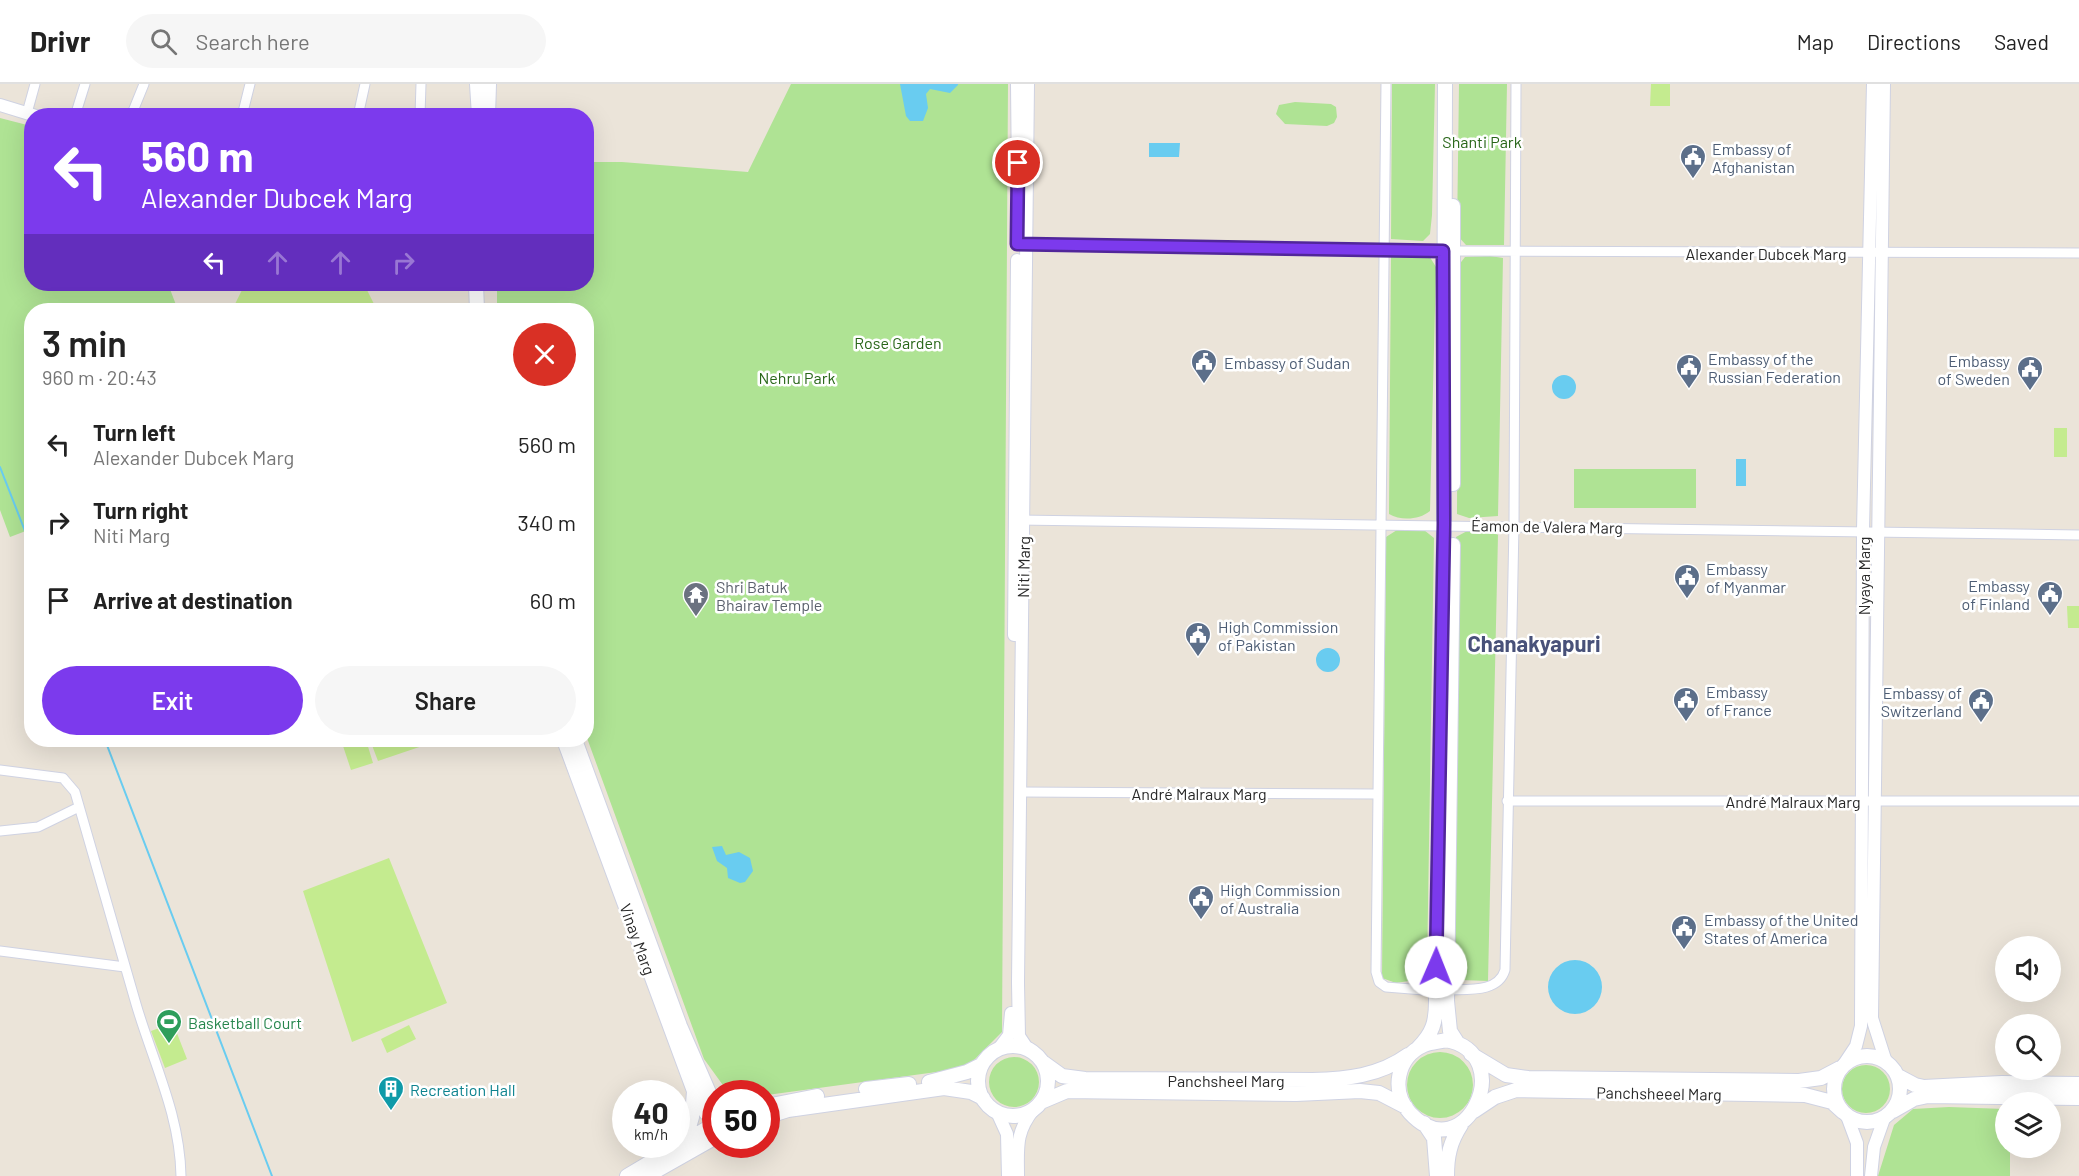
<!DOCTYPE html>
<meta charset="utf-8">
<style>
body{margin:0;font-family:Barlow,sans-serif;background:#f6f6f6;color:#222;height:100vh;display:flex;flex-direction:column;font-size:22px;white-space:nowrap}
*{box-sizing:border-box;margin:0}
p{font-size:20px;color:#767676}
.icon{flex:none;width:33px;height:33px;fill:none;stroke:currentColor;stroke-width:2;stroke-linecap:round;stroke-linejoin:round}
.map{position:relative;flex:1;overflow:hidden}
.sheet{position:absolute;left:24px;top:219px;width:570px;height:444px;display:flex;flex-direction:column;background:#fff;border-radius:24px;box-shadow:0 6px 24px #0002}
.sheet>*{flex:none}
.banner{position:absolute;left:24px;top:24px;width:570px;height:183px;border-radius:24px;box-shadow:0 6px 24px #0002;background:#7c3aed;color:#fff;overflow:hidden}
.controls{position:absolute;left:1995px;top:852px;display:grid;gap:12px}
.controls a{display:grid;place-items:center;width:66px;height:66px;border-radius:50%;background:#fff;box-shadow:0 6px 24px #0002;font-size:30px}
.speed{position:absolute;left:612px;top:996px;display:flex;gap:12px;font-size:30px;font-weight:700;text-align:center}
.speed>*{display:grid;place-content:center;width:78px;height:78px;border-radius:50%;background:#fff;box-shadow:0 6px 24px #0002;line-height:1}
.speed small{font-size:15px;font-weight:400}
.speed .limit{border:9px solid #d22;background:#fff;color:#111}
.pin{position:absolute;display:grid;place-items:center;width:51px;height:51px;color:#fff;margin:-26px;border:3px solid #fff;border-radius:50%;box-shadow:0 2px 6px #0007}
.me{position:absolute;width:66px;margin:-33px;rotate:1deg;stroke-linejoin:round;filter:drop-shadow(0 0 4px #0008)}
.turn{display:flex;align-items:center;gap:21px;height:126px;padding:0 18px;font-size:27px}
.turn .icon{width:78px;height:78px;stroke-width:2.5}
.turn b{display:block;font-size:42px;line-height:51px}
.lanes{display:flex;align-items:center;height:57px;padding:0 18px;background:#0003;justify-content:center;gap:30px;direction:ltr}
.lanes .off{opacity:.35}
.round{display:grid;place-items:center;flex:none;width:63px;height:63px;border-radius:32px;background:#f6f6f6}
.headline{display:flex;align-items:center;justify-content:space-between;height:102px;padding:0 18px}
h1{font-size:36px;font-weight:600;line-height:45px}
.action{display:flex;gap:12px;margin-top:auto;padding:12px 18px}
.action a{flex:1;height:69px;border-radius:36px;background:#7c3aed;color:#fff;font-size:24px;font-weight:600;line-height:69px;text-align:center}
.action a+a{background:#f6f6f6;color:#222}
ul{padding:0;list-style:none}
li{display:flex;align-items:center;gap:18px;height:78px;padding:0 18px}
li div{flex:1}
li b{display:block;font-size:22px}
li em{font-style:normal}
header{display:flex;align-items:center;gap:36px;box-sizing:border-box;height:84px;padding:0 30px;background:#fff;border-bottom:2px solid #e0e0e0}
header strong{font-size:28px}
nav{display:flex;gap:33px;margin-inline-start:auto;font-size:21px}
.search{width:420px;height:54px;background:#f6f6f6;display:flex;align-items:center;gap:15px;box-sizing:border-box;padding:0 21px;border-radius:33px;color:#767676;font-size:22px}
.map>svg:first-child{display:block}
.green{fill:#afe394}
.pitch{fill:#c4eb8f}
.water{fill:#69ccf0}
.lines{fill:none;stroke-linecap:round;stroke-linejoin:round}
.stream{stroke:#69ccf0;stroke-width:2}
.minor-casing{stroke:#cfd2e2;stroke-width:11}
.tertiary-casing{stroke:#cfd2e2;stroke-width:14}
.secondary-casing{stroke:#cfd2e2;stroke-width:16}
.minor{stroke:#fff;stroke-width:9}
.tertiary{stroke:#fff;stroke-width:12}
.secondary{stroke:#fff;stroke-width:14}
.route-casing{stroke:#51269a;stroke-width:15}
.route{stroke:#7c3aed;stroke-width:10}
.labels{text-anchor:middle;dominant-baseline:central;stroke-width:5;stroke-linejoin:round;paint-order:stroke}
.park-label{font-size:16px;fill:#286618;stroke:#fff}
.service-label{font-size:16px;fill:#4e5e75;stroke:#fff;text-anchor:start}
.street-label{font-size:16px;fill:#282828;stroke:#fff}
.worship-label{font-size:16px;fill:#5b616d;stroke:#fff;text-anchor:start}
.leisure-label{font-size:16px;fill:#27864d;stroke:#fff;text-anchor:start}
.culture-label{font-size:16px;fill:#0d838f;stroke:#fff;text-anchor:start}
.district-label{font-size:22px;font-weight:bold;fill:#485179;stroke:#fff}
</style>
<header>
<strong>Drivr</strong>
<div class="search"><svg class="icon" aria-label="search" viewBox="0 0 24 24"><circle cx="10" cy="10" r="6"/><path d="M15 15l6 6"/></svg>Search here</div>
<nav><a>Map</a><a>Directions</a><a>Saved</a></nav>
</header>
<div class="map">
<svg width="2079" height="1092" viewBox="0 0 2079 1092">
<rect width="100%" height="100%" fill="#ebe4d9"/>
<path class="green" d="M 791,0 L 1008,0 L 1002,948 L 966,984 L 767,1011 L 741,1009 L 725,1004 L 704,975 L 587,654 L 586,226 L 497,226 L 497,200 L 586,200 L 587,78 L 622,78 L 748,88 Z
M 1392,0 L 1435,0 L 1432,131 L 1430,150 L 1423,157 L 1391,155 Z
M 1459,0 L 1507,0 L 1504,161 L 1466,161 L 1457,151 Z
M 1295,18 L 1331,20 L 1336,23 L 1337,33 L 1334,39 L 1327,42 L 1285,40 L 1276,30 L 1279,21 Z
M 0,34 L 31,42 L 32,200 L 168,200 L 178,226 L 32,226 L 31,445 L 10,453 L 0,426 Z
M 1428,170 L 1436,183 L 1430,427 C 1419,436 1401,437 1389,430 L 1391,171 Z
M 1490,172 L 1503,174 L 1498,432 L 1469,434 L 1457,430 L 1458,182 L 1465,173 Z
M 1574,385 L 1696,385 L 1696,424 L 1574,424 Z
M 1397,446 L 1424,446 L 1434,454 L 1427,884 L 1421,895 L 1396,899 L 1382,894 L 1386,453 Z
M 1469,446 L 1492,446 L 1498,451 L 1488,897 L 1461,896 L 1456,890 L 1454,881 L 1456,453 Z
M1407 1001a33 33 0 1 1 66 0a33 33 0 1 1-66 0Z
M989 998a25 25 0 1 1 50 0a25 25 0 1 1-50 0Z
M1842 1005a24 24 0 1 1 48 0a24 24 0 1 1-48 0Z
M 1949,1023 L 2005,1025 L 2006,1064 L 2010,1064 L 2010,1092 L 1878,1092 L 1894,1041 L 1913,1025 Z"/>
<path class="pitch" d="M 1651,0 L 1670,0 L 1670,22 L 1650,22 Z
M 245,200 L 364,200 L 377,226 L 232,226 Z
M 2054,344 L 2067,344 L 2067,373 L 2054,373 Z
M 2067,522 L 2079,522 L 2079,544 L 2068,544 Z
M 341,656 L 366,656 L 373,679 L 351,686 Z
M 370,656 L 440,656 L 378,677 Z
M 389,774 L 447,919 L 352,958 L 303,807 Z
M 173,939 L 187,975 L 165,984 L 151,947 Z
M 409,941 L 416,955 L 387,969 L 381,955 Z"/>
<path class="water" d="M 900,0 L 958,0 L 958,1 L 950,9 L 930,5 L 926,10 L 928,24 L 923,37 L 910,37 L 906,32 Z
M 1149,59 L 1180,59 L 1179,73 L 1149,73 Z
M1552 303a12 12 0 1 1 24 0a12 12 0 1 1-24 0Z
M 1736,375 L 1746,375 L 1746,402 L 1736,402 Z
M1316 576a12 12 0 1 1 24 0a12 12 0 1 1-24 0Z
M 722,762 L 726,771 L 739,768 L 750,774 L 753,787 L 745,798 L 740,799 L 728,794 L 727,784 L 717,777 L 712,763 Z
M1548 903a27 27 0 1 1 54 0a27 27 0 1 1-54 0Z"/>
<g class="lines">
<path class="stream" d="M 0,383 L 32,465
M 105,656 L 272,1092"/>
<defs>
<path id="minor" d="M 1386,0 L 1376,888 L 1379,898 L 1386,903 L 1436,907
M 27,29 L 35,0
M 75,32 L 85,0
M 131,32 L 144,0
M 242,32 L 250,0
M 358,32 L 365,0
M 420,32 L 421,0
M 1017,160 L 1443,167
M 1453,167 L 2079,169
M 1017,436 L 2079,451
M 0,686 L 63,694 L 75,708 C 96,779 115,849 136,920 C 153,978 180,1031 181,1092
M 1021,708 L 1376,710
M 1507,717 L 2079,717
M 0,747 L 38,743 L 79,723
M 0,867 L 125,883
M 1447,906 C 1468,905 1498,909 1505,886 L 1514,441 L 1516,0"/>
<path id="tertiary" d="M 1017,0 L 1018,98
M 1884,0 L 1872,934 L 1886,978
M 0,21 L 36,32
M 1014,551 L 1017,176
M 1000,963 L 1009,951 L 1011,929
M 1027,964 L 1019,952 L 1018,899 L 1028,0
M 1844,980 L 1856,962 L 1861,942 L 1863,446 L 1873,0
M 997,1028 L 1007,1050 L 1008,1092
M 1847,1032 L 1857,1059 L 1857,1092
M 1018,1092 C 1018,1063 1015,1049 1034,1025
M 1871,1092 L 1874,1063 L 1885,1032"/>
<path id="secondary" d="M 477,0 L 479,32
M 488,32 L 489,0
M 1453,122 L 1453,400
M 476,200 L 477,226
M 1453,461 L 1447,917 L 1450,947 L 1457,958
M 564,656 L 694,1007 L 692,1033 L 685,1057
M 575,656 L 680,942 L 714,1020 L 714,1026 L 706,1029 L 694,1007
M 1446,956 C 1520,970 1465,1088 1410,1029 C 1390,1007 1397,973 1424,961 C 1431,958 1439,958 1446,956 Z
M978 997a35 35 0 1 1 70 0a35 35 0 1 1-70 0Z
M 1418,964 C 1433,949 1436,938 1436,917 L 1444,440 L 1445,0
M 1471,970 L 1506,991 L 1528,994 L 1799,997 L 1821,994 L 1840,984
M1834 1005a33 33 0 1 1 66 0a33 33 0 1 1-66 0Z
M 1044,979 L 1062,992 L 1085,995 L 1312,996 C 1347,995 1379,992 1408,971
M 1898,992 L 1915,1001 L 1924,1003 L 2002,999 L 2079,1000
M 929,998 L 967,988 L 981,981
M 866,1005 L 909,1000
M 1041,1018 L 1067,1007 L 1296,1010 L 1360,1007 L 1379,1009 L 1406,1023
M 766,1022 L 817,1012
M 1474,1027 L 1495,1013 L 1516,1006 L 1805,1011 L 1832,1018 L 1843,1028
M 1893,1027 L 1914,1015 L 1928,1012 L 2079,1014
M 766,1033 L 788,1026 L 944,1004 L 971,1008 L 983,1014
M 1424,1039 L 1434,1054 L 1437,1092
M 627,1092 L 716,1039
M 647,1092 L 716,1053
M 1447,1092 C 1447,1072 1450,1058 1461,1041"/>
</defs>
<use href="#minor" class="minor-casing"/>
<use href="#tertiary" class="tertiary-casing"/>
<use href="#secondary" class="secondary-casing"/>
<use href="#minor" class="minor"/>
<use href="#tertiary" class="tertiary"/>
<use href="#secondary" class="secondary"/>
</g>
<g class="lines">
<defs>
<path id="route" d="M 1018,79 L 1017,160 L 1443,167 L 1444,440 L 1436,883"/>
</defs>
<use href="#route" class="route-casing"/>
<use href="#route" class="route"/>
</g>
<defs>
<symbol id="civic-pin" viewBox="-11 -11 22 30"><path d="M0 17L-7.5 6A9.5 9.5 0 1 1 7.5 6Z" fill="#5c6f8a" stroke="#fff"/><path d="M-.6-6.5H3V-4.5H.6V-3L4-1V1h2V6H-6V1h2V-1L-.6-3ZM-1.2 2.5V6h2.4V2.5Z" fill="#fff"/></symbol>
<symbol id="temple-pin" viewBox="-11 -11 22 30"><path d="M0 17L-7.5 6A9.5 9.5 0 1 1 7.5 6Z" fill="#6b7280" stroke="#fff"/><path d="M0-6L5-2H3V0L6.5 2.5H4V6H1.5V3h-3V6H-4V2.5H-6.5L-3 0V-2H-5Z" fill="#fff"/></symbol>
<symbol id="stadium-pin" viewBox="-11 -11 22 30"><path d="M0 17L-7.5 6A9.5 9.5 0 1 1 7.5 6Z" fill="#2e9e5b" stroke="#fff"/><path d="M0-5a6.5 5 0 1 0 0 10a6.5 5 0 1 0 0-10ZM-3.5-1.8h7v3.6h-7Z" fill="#fff"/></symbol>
<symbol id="building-pin" viewBox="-11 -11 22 30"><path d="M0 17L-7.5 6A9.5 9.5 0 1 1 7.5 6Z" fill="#0f9aa8" stroke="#fff"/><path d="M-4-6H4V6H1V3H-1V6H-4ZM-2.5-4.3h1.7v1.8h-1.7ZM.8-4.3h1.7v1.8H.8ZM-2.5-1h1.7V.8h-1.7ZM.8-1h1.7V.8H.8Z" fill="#fff"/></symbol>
</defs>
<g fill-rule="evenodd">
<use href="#civic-pin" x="1678" y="58" width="30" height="40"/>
<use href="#civic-pin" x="1189" y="263" width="30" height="40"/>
<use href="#civic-pin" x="1674" y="268" width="30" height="40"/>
<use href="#civic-pin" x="2015" y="270" width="30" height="40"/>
<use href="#civic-pin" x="1672" y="478" width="30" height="40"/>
<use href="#civic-pin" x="2035" y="495" width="30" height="40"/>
<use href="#temple-pin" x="681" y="496" width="30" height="40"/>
<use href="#civic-pin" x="1183" y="536" width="30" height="40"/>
<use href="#civic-pin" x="1671" y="601" width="30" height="40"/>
<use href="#civic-pin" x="1966" y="602" width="30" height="40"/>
<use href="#civic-pin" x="1186" y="799" width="30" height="40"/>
<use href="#civic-pin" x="1669" y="829" width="30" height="40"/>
<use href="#stadium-pin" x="154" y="923" width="30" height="40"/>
<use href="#building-pin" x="376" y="990" width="30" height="40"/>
</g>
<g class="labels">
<g class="park-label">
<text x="1482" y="57">Shanti Park</text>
<text x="898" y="258">Rose Garden</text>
<text x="797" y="293">Nehru Park</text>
</g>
<g class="service-label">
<text x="1712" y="64">Embassy of<tspan x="1712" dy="18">Afghanistan</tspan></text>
<text x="1708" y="274">Embassy of the<tspan x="1708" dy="18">Russian Federation</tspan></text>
<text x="2010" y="276" text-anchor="end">Embassy<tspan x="2010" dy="18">of Sweden</tspan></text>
<text x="1224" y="278">Embassy of Sudan</text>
<text x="1706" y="484">Embassy<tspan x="1706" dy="18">of Myanmar</tspan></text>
<text x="2030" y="501" text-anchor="end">Embassy<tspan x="2030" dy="18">of Finland</tspan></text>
<text x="1218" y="542">High Commission<tspan x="1218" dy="18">of Pakistan</tspan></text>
<text x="1706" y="607">Embassy<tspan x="1706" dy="18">of France</tspan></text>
<text x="1962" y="608" text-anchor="end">Embassy of<tspan x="1962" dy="18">Switzerland</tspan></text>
<text x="1220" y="805">High Commission<tspan x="1220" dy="18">of Australia</tspan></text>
<text x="1704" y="835">Embassy of the United<tspan x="1704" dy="18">States of America</tspan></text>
</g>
<g class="street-label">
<text x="1766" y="169">Alexander Dubcek Marg</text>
<text transform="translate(1547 442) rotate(1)">Éamon de Valera Marg</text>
<text transform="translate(1023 483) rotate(-89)">Niti Marg</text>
<text transform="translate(1863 492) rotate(-90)">Nyaya Marg</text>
<text x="1199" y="709">André Malraux Marg</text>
<text x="1793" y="717">André Malraux Marg</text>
<text transform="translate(638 855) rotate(70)">Vinay Marg</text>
<text x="1226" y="996">Panchsheel Marg</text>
<text transform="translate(1659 1009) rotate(1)">Panchsheeel Marg</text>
</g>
<g class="worship-label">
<text x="716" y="502">Shri Batuk<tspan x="716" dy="18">Bhairav Temple</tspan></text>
</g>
<g class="leisure-label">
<text x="188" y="938">Basketball Court</text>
</g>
<g class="culture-label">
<text x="410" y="1005">Recreation Hall</text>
</g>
<g class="district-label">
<text x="1534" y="559">Chanakyapuri</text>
</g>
</g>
</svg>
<div class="controls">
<a><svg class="icon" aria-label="sound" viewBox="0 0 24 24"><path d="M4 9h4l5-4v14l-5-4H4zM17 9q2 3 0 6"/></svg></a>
<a><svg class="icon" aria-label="search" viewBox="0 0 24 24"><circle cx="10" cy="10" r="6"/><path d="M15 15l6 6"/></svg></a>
<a><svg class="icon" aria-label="layers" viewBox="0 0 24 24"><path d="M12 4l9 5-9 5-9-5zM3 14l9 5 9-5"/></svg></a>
</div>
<div class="speed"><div>40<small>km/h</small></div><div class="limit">50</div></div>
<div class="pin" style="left:1018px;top:79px;background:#d93025"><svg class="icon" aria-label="arrive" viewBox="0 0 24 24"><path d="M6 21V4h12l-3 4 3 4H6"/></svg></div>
<svg class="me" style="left:1436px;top:883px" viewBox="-20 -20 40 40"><circle r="19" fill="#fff"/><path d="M0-13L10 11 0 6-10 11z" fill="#7c3aed"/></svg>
<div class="banner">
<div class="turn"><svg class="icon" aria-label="left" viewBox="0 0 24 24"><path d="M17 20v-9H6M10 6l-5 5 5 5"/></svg><div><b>560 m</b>Alexander Dubcek Marg</div></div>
<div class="lanes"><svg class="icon" aria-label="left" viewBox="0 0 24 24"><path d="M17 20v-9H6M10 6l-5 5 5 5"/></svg><svg class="icon off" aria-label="ahead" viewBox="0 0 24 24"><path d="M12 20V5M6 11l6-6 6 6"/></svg><svg class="icon off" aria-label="ahead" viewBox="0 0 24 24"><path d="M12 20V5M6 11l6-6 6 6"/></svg><svg class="icon off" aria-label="right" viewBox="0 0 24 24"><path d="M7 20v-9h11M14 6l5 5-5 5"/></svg></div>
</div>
<section class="sheet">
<div class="headline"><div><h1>3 min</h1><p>960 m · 20:43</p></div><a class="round" style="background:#d93025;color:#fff"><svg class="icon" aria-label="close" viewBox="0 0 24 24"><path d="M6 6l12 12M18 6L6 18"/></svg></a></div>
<ul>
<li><svg class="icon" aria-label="left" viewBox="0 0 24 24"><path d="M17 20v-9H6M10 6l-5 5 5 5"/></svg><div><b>Turn left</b><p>Alexander Dubcek Marg</p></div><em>560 m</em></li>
<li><svg class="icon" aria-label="right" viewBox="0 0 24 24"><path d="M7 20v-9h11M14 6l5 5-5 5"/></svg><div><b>Turn right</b><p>Niti Marg</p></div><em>340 m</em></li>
<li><svg class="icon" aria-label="arrive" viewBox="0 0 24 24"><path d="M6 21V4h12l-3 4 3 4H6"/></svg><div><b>Arrive at destination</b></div><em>60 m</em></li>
</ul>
<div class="action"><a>Exit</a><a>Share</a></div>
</section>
</div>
